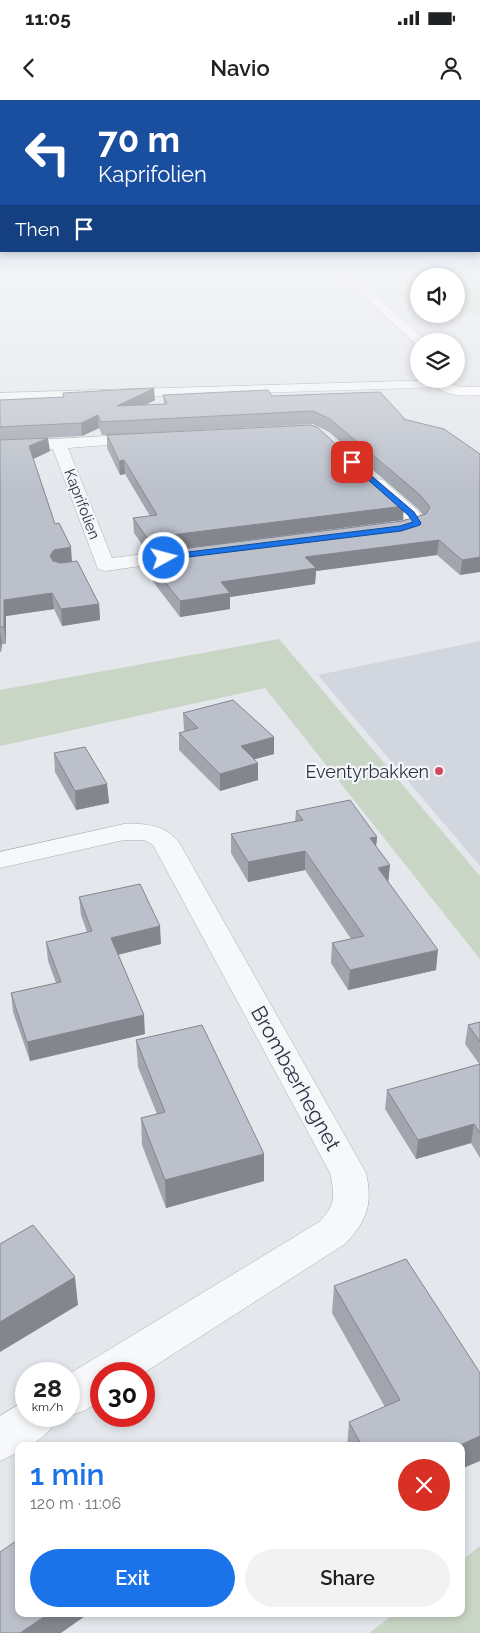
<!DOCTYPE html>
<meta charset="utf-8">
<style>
body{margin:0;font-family:Raleway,sans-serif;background:#f2f2f2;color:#202124;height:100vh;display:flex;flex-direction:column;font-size:19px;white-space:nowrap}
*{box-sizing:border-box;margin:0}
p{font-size:16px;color:#757577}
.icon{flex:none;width:28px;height:28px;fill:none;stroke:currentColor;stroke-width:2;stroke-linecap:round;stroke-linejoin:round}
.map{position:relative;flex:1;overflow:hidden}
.details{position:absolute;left:15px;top:1342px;width:450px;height:175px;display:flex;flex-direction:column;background:#fff;border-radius:10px;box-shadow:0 2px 8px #0003}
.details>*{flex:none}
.banner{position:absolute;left:0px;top:0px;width:480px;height:152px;box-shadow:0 2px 8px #0003;background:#1a4fa0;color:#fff;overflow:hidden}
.controls{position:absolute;left:410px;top:168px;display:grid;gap:10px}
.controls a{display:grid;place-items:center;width:55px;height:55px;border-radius:50%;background:#fff;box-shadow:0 2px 8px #0003;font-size:25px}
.speed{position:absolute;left:15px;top:1262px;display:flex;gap:10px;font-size:25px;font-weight:700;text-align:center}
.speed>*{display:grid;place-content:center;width:65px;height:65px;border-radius:50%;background:#fff;box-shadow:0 2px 8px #0003;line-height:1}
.speed small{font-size:12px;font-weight:400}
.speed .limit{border:8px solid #d22;background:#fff;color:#111}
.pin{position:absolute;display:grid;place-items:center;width:42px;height:42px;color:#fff;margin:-21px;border-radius:10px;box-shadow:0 2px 8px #0006}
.me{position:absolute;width:55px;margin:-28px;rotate:83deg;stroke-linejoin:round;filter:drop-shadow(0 0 4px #0008)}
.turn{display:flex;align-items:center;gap:18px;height:105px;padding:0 15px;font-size:22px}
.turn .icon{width:65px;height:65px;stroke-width:2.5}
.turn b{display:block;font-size:35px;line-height:42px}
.then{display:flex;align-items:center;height:48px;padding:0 15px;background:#0003;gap:10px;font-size:19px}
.round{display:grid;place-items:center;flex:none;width:52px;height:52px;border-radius:26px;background:#f2f2f2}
.overview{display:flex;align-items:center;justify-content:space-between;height:85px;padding:0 15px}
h1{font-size:30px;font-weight:600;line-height:38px;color:#1a73e8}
.primary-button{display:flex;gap:10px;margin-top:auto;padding:10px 15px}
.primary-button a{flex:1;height:58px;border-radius:30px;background:#1a73e8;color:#fff;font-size:20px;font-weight:600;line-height:58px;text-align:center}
.primary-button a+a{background:#f2f2f2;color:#202124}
.status{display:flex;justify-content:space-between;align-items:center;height:35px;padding:0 25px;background:#fff;direction:ltr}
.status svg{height:14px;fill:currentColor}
header{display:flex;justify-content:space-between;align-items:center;height:65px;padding:0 15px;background:#fff;font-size:22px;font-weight:600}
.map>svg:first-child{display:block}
.built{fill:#d2d6de}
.green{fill:#c9d6c5}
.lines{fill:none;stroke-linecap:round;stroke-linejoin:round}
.street-casing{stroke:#a9aeb7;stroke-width:1}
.secondary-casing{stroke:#a9aeb7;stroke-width:1}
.street{fill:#f7f8fa;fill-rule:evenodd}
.secondary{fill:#fff;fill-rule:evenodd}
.wall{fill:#a1a5ae;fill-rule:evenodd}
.shaded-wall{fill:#83868d}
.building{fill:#bbc0ca;stroke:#83868d}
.route{fill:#1a73e8;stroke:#114b97}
.poi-dot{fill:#d1495b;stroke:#f4f6f9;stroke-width:2}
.labels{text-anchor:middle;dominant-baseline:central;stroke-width:4.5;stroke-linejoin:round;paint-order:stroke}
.far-street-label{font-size:15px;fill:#2b3445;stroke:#f4f6f9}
.poi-label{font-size:18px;fill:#2b3445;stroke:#f4f6f9;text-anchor:end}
.near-street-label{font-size:21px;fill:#2b3445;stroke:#f4f6f9}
</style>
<div class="status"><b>11:05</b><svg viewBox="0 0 49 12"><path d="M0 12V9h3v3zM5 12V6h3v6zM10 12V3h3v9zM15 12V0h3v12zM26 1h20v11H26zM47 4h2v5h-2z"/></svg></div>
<header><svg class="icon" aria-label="back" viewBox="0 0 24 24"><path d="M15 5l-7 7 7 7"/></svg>Navio<svg class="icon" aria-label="person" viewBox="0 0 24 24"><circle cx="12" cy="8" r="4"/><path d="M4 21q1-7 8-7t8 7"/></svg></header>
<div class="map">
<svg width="480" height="1533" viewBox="0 0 480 1533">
<rect width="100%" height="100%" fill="#e4e7ec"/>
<path class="built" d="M 480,541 L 480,766 L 318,575 Z"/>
<path class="green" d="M 480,181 L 480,215 L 456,207 L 456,183 Z
M 279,539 L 480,776 L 480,859 L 265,588 L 0,646 L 0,590 Z
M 480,1446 L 480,1533 L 369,1533 L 394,1514 L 461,1514 L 461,1461 Z"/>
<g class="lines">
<defs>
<path id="street" d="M 441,280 L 448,284 L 446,287 L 0,301 L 0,293 Z
M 143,334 L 148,336 L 151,339 L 148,342 L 68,348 L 112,458 L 184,449 L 191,451 L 193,455 L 191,459 L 105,471 L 98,469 L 53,349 L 0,352 L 0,342 Z
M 377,379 L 383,380 L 417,410 L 427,423 L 424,427 L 388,435 L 382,434 L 379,430 L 382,426 L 407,420 L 371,388 L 369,384 L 371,380 Z
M 124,724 C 145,723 167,725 180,744 L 366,1073 C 373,1104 367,1121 345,1144 L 142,1274 L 101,1274 L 101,1300 L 84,1311 L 69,1316 L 69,1274 L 319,1122 C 336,1105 335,1096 330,1073 L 153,745 L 144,740 L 124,740 L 0,768 L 0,752 Z
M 26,1300 L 26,1316 L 58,1316 C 51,1332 37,1346 19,1346 L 19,1352 L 0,1361 L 0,1316 Z"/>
<path id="secondary" d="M 338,173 L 350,173 L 426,241 L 419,241 L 419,244 L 416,244 Z
M 437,279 L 451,279 L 449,283 L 459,287 L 480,287 L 480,295 C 466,296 444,297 434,284 Z"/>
</defs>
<use href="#street" class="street-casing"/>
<use href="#secondary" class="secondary-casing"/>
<use href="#street" class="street"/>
<use href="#secondary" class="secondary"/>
</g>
<path class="wall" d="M 63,293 L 155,300 L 146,305 L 164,304 L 163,295 L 272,296 L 404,318 L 404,319 L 480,354 L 460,475 L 437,455 L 316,471 L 315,484 L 230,497 L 230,509 L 180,517 L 148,475 L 147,459 L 157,458 L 157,452 L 148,453 L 134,433 L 133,418 L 150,416 L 125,374 L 120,375 L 107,348 L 107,335 L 102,335 L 99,328 L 82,336 L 0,340 L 0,300 L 63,297 ZM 313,324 L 329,332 L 418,409 L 423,415 L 402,421 L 192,447 L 403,420 L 145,333 Z
M 0,340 L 50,351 L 33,359 L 55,424 L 72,462 L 99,504 L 100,520 L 62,526 L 54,509 L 6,516 L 6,544 L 2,544 L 1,552 L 0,552 Z
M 183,613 L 274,654 L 254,659 L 258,680 L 220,691 L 179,650 L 179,633 L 185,631 L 184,630 Z
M 54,653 L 107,684 L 109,703 L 76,710 L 55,672 Z
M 296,711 L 377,737 L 376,747 L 388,782 L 436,870 L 348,890 L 331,863 L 332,843 L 351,839 L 305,770 L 248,782 L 231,753 L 231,734 L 295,722 Z
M 79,797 L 161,844 L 118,855 L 145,934 L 30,961 L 13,912 L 11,893 L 56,883 L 48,861 L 46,842 L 87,832 L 81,815 Z
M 480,922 L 480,1058 L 471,1043 L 416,1059 L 385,1009 L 387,990 L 480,965 L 465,944 L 468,925 Z
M 136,940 L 264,1054 L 264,1081 L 166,1108 L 142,1045 L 141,1018 L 157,1014 L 138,967 Z
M 334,1186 L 461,1346 L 347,1346 L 349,1322 L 385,1307 L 332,1213 Z"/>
<path class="shaded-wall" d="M 154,288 L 155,300 L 118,319 L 117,306 Z
M 98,315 L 99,328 L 82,336 L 81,323 Z
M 48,338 L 50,351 L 31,360 L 29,346 Z
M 124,360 L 125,374 L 120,375 L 119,361 Z
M 404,406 L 403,420 L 148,453 L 147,438 Z
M 439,440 L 437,455 L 316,471 L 315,484 L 230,497 L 230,509 L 180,517 L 180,501 L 221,482 L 305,457 Z
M 71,447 L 72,463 L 56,465 L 50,456 L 54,450 Z
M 480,457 L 480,472 L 460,475 L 462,460 Z
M 52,493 L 54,509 L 6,516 L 6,544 L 4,527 L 4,500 Z
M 99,504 L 100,520 L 62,526 L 61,509 Z
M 0,531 L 2,544 L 1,552 L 0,539 Z
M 274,637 L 274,654 L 241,663 L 241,646 Z
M 258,663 L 258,680 L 220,691 L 220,674 Z
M 107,684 L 109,703 L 76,710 L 75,691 Z
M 377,737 L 375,756 L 370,738 Z
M 305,751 L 305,770 L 248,782 L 248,762 Z
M 390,765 L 388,785 L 378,768 Z
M 160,826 L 161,844 L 112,856 L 111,838 Z
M 438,850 L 436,870 L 348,890 L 350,870 Z
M 144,915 L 145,934 L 30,961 L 27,942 Z
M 474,1024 L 471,1043 L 416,1059 L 418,1040 Z
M 264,1054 L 264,1081 L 166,1108 L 165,1080 Z
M 75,1177 L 78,1205 L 0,1252 L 0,1222 Z
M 480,1336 L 480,1361 L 461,1369 L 461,1346 L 458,1346 Z
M 48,1514 L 88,1514 L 61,1533 L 20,1533 Z"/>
<path class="building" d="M 154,288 L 117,306 L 167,304 L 163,295 L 268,290 L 272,296 L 380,292 L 404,318 L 403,319 L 444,329 L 480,354 L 480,457 L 462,460 L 439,440 L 305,457 L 316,468 L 221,482 L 230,493 L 180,501 L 147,459 L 161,457 L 157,452 L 402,421 L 426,414 L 430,407 L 419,394 L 330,319 L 313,311 L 101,322 L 98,315 L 81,323 L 0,327 L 0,300 L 64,297 L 63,293 Z
M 311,325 L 317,327 L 404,406 L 147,438 L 133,418 L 157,415 L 124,360 L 119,361 L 107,335 Z
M 48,338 L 29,346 L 55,424 L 59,423 L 71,447 L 54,450 L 50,456 L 53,461 L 61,463 L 77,461 L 99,504 L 61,509 L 52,493 L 4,500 L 4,527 L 0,527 L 0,340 Z
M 233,600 L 274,637 L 241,646 L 258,663 L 220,674 L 179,633 L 198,628 L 183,613 Z
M 85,647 L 107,684 L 75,691 L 54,653 Z
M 350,700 L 377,737 L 370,738 L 390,765 L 378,768 L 438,850 L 350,870 L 332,843 L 364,836 L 305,751 L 248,762 L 231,734 L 303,720 L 296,711 Z
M 140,784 L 160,826 L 111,838 L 144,915 L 27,942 L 11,893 L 61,882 L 46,842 L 92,831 L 79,797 Z
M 480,922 L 480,942 L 468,925 Z
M 202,925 L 264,1054 L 165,1080 L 141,1018 L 165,1012 L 136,940 Z
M 480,964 L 480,1033 L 474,1024 L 418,1040 L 387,990 Z
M 33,1125 L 75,1177 L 0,1222 L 0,1144 Z
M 406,1159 L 480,1273 L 480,1336 L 458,1346 L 362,1346 L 349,1322 L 400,1300 L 334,1186 Z
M 19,1439 L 19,1514 L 48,1514 L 20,1533 L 0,1533 L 0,1452 Z"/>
<linearGradient id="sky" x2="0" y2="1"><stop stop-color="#8bb4dd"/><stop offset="0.45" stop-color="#f3f4f6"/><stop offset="1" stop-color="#f3f4f6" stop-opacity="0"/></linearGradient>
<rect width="480" height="388" fill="url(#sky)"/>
<path class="route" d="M 350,361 L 354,361 L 414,412 L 421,423 L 420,425 L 401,431 L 164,460 L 160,458 L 164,455 L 400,426 L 413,422 L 408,415 L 350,364 Z"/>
<circle class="poi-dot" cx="439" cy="671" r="5"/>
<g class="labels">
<g class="far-street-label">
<text transform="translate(82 404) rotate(69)">Kaprifolien</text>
</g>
<g class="poi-label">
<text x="429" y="671">Eventyrbakken</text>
</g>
<g class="near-street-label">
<text transform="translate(296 978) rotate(61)">Brombærhegnet</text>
</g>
</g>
</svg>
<div class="controls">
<a><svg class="icon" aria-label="sound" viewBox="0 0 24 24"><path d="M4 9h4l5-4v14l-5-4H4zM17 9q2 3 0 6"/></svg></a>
<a><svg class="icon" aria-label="layers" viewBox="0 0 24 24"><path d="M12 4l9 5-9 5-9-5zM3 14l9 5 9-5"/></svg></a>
</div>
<div class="speed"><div>28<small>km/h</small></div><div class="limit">30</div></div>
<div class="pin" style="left:352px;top:362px;background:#d93025"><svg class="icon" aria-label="arrive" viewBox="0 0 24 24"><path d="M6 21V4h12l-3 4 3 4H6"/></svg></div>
<svg class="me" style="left:164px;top:458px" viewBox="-20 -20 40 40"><circle r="17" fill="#1a73e8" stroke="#fff" stroke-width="3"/><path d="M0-11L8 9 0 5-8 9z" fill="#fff"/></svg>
<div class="banner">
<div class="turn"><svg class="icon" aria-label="left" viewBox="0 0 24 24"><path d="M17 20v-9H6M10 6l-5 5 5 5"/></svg><div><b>70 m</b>Kaprifolien</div></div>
<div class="then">Then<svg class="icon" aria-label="arrive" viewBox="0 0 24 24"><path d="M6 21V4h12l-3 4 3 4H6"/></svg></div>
</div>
<section class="details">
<div class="overview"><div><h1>1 min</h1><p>120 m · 11:06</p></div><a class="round" style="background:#d93025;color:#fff"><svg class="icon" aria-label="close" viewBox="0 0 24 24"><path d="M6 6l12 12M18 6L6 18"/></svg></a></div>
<div class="primary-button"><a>Exit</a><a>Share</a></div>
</section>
</div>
